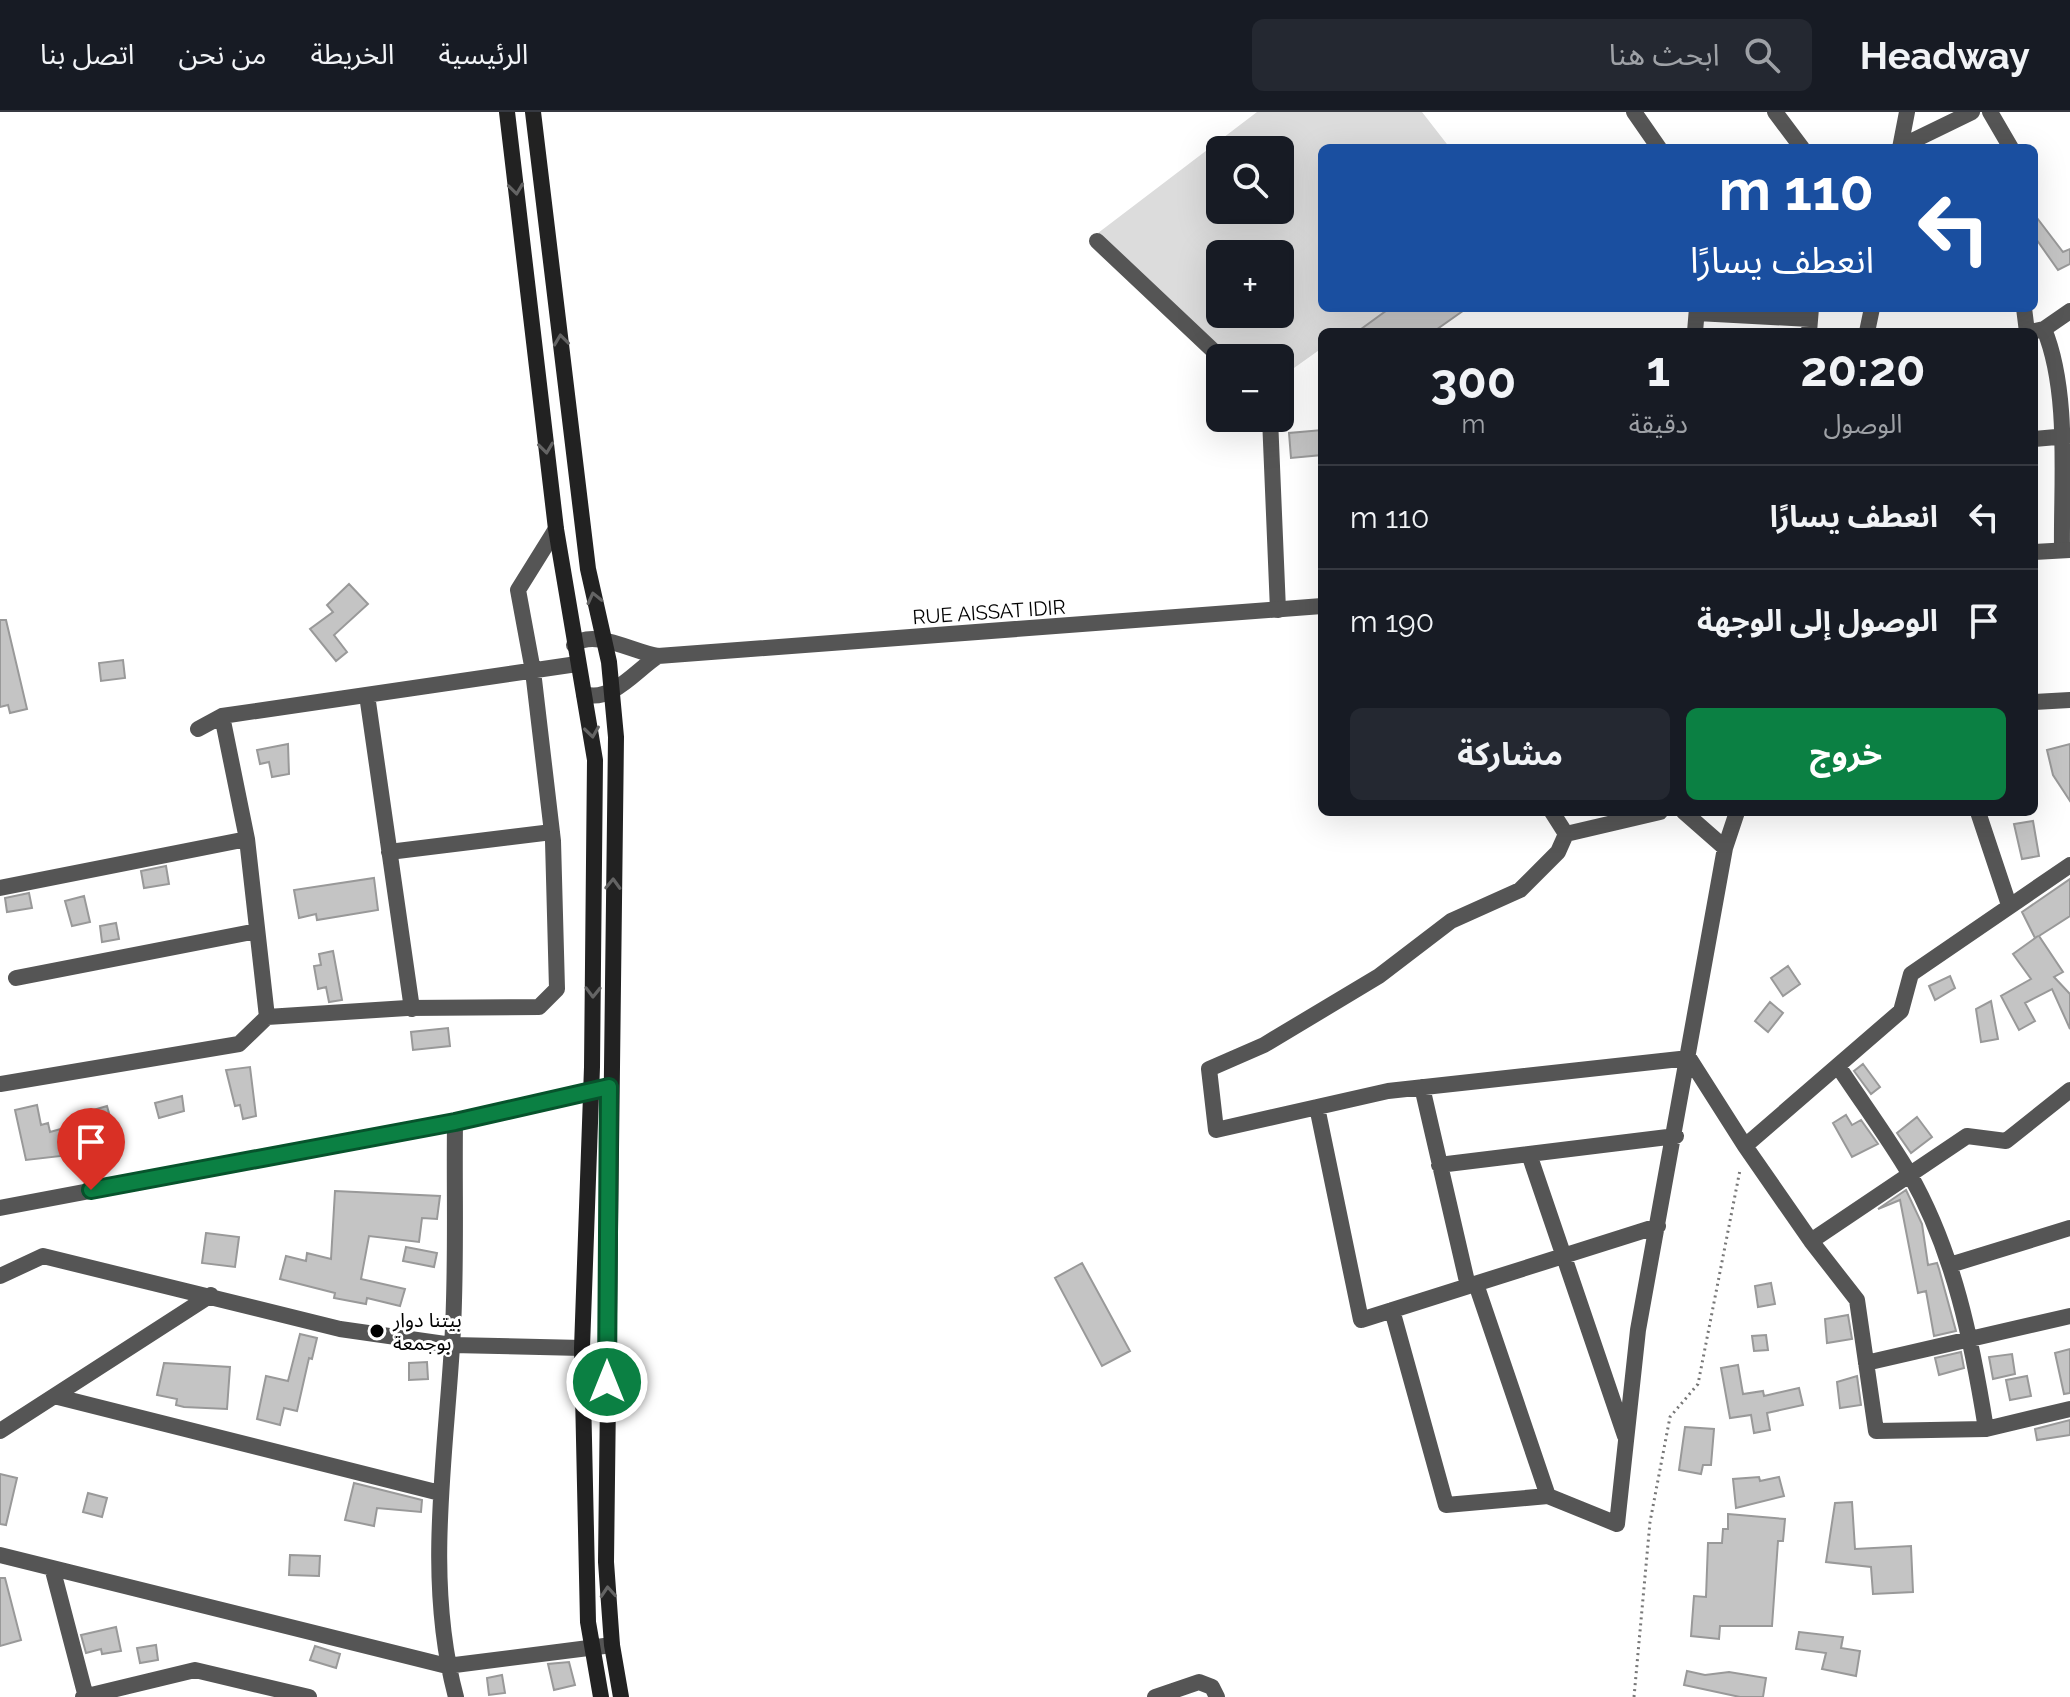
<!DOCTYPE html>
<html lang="ar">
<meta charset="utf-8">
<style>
body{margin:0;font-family:Raleway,"Noto Sans Arabic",sans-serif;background:#242831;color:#f1f3f6;direction:rtl;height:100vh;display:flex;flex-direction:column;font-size:30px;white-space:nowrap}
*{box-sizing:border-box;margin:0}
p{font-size:26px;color:#9ea1a6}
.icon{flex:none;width:44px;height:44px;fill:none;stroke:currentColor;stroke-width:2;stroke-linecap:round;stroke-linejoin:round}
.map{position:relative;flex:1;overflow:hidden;direction:ltr}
.details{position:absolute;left:1318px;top:216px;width:720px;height:488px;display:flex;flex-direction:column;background:#171b24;border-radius:12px;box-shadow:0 8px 32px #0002;direction:rtl}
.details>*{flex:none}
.hud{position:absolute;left:1318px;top:32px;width:720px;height:168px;border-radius:12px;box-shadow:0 8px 32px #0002;direction:rtl;background:#1a4fa0;color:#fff;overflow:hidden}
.tools{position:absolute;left:1206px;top:24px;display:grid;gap:16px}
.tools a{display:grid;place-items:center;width:88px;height:88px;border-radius:12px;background:#171b24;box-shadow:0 8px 32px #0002;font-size:40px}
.pin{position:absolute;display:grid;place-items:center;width:68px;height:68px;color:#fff;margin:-82px -34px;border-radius:50% 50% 50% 0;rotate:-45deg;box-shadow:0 0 8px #0007}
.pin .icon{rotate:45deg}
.me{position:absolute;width:88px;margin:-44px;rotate:0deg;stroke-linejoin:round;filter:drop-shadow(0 0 6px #0008)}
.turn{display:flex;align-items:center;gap:28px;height:168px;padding:0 32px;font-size:36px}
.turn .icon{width:104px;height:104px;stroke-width:2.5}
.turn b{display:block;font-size:56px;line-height:68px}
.eta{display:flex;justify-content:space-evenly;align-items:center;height:136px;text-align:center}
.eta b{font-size:48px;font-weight:700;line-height:56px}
.button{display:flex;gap:16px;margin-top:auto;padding:16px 32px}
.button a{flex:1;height:92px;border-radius:12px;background:#0b8043;color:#fff;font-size:32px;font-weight:700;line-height:92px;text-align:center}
.button a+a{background:#242831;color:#f1f3f6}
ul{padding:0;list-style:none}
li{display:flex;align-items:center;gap:24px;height:104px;padding:0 32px;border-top:2px solid #363941}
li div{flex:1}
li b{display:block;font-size:30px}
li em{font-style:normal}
header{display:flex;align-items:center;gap:48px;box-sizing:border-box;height:112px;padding:0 40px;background:#171b24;border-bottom:2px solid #363941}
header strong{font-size:38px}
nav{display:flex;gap:44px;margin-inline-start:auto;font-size:28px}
.search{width:560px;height:72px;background:#242831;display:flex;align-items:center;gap:20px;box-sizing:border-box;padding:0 28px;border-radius:12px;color:#9ea1a6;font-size:30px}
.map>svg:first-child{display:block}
.green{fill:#dcdcdc;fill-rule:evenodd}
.building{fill:#c4c4c4;stroke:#999;stroke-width:2}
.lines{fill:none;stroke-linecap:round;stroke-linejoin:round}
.path{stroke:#777;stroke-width:3;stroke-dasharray:2 4;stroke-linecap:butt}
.minor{stroke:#555;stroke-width:16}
.tertiary{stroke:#555;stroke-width:16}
.secondary{stroke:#222;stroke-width:16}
.oneway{stroke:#646464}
.route-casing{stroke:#07532c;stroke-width:20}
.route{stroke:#0b8043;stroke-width:14}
.poi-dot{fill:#000;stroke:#fff;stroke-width:3}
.labels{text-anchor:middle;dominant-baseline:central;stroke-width:6;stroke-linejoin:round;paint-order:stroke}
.street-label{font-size:20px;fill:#000;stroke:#fff}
.poi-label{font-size:20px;fill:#000;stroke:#fff;text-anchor:start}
</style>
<header>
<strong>Headway</strong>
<div class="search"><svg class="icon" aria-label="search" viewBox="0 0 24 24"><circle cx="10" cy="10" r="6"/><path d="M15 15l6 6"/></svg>ابحث هنا</div>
<nav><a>الرئيسية</a><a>الخريطة</a><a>من نحن</a><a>اتصل بنا</a></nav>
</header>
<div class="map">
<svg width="2070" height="1585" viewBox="0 0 2070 1585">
<rect width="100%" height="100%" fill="#fff"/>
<path class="green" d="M 1257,0 L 1422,0 L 1450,36 L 1322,36 L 1322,196 L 1467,196 L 1433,220 L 1322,220 L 1322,236 L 1280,266 L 1280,246 L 1228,246 L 1098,121 ZM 1220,38 L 1280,38 L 1280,98 L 1220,98 ZM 1220,142 L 1280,142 L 1280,202 L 1220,202 Z"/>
<path class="building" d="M 2034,102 L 2063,140 L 2070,137 L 2070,152 L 2058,158 L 2034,124 Z
M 1390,196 L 1467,196 L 1433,220 L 1357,220 Z
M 1322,318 L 1322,343 L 1291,346 L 1289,321 Z
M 349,472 L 368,492 L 334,523 L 347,540 L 336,549 L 310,517 L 333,500 L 327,493 Z
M 0,508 L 6,508 L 27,597 L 10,601 L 8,593 L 0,595 Z
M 123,548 L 125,566 L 101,569 L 99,551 Z
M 288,632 L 289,662 L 272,665 L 269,650 L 260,652 L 257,638 Z
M 2070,632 L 2070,689 L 2053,663 L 2047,638 Z
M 2033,709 L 2039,744 L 2022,747 L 2014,712 Z
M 166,754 L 169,772 L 144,776 L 141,759 Z
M 374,766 L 378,798 L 317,808 L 316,802 L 299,806 L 294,778 Z
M 2070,767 L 2070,804 L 2039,824 L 2063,860 L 2054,865 L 2070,882 L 2070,917 L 2052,877 L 2025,891 L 2035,909 L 2019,918 L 2001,884 L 2031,867 L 2013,842 L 2038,824 L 2035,826 L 2022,800 Z
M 29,781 L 32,796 L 7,800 L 5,786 Z
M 84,784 L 90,810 L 72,814 L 65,789 Z
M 116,811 L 119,827 L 102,830 L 100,814 Z
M 333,839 L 342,888 L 329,890 L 326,875 L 318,877 L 314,854 L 321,853 L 319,842 Z
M 1788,854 L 1800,872 L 1783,884 L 1771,866 Z
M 1950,864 L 1955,876 L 1935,888 L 1929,874 Z
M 1991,889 L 1998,927 L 1981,930 L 1976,897 Z
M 1770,890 L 1783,901 L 1768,920 L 1755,909 Z
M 448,916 L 450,934 L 413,938 L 411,920 Z
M 1863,952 L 1880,975 L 1871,982 L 1854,959 Z
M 250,955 L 256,1004 L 243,1007 L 240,993 L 235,994 L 226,958 Z
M 182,984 L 184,999 L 159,1006 L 155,991 Z
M 37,993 L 41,1013 L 48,1011 L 50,1020 L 93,1008 L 90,999 L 107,994 L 115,1023 L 84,1032 L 90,1053 L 73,1058 L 69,1043 L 26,1048 L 15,998 Z
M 1846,1003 L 1852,1013 L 1861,1008 L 1878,1032 L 1852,1045 L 1833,1011 Z
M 1917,1005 L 1932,1025 L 1911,1041 L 1897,1021 Z
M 1906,1078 L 1922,1112 L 1928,1153 L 1937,1151 L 1939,1157 L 1956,1219 L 1934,1224 L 1926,1179 L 1918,1181 L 1900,1088 L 1878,1097 Z
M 335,1079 L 440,1084 L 437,1107 L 422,1106 L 419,1130 L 369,1124 L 361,1167 L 405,1177 L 400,1194 L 367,1186 L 366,1192 L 334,1186 L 335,1181 L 280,1167 L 286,1144 L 306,1149 L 307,1141 L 331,1147 Z
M 206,1121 L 239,1125 L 235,1155 L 202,1151 Z
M 406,1135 L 437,1141 L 434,1155 L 403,1149 Z
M 1082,1151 L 1130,1239 L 1102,1254 L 1055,1166 Z
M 1771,1171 L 1775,1192 L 1758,1195 L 1755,1174 Z
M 1848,1203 L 1852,1227 L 1827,1231 L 1825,1207 Z
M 300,1222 L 317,1226 L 312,1247 L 309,1246 L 297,1299 L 284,1296 L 280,1313 L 257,1307 L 266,1264 L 288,1269 Z
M 1766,1223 L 1768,1238 L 1754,1239 L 1752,1224 Z
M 2070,1237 L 2070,1281 L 2064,1282 L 2055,1241 Z
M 1961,1240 L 1964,1256 L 1939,1263 L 1935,1246 Z
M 2012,1242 L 2015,1262 L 1993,1267 L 1989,1245 Z
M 427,1250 L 428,1267 L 409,1268 L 409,1251 Z
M 164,1251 L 230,1255 L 227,1297 L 184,1295 L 176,1293 L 177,1287 L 157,1283 Z
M 1738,1253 L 1743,1282 L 1763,1279 L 1764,1284 L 1799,1276 L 1803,1293 L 1767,1301 L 1770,1318 L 1754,1321 L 1751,1303 L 1730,1306 L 1721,1256 Z
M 1857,1264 L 1861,1293 L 1840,1296 L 1837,1270 Z
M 2027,1264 L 2031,1284 L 2010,1288 L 2006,1268 Z
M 2070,1308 L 2070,1323 L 2037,1328 L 2035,1317 Z
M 1685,1315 L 1714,1317 L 1711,1353 L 1703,1353 L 1701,1362 L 1679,1358 Z
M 0,1362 L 17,1366 L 6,1413 L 0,1412 Z
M 1759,1365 L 1760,1369 L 1779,1365 L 1784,1384 L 1736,1396 L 1733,1367 Z
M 354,1371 L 422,1388 L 421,1400 L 377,1396 L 374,1414 L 345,1408 Z
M 88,1381 L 107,1386 L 102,1405 L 83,1400 Z
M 1852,1390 L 1855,1437 L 1911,1434 L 1913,1480 L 1873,1482 L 1871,1455 L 1826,1450 L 1835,1391 Z
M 1728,1402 L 1785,1407 L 1783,1429 L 1778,1429 L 1772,1514 L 1720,1514 L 1719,1527 L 1691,1524 L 1694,1484 L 1706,1485 L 1708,1431 L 1722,1431 L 1723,1417 L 1728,1417 Z
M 290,1443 L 320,1444 L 319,1464 L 289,1463 Z
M 0,1466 L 5,1466 L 21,1528 L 0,1534 Z
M 116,1515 L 121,1539 L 102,1542 L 101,1537 L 86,1541 L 81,1523 Z
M 1799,1520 L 1843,1525 L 1841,1536 L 1860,1539 L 1856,1564 L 1822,1557 L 1826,1541 L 1796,1537 Z
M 156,1533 L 158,1548 L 140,1551 L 137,1536 Z
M 315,1534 L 340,1542 L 336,1556 L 310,1548 Z
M 569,1550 L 575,1573 L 554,1578 L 548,1552 Z
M 1687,1559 L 1705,1563 L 1729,1560 L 1766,1566 L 1763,1585 L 1740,1585 L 1684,1573 Z
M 502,1563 L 505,1581 L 489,1583 L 487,1566 Z"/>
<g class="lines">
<path class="path" d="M 1634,1585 L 1650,1410 L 1670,1305 L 1698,1272 L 1740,1058"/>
<path class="minor" d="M 1634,0 L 1659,36
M 1775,0 L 1802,36
M 1990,0 L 2011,36
M 1900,35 L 1972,0
M 1900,36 L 1907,0
M 1097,129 L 1221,246
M 2024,196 L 2027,220
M 1697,201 L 1810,207
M 2044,217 C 2070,280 2061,370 2062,438
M 1695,220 L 1697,196
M 1809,220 L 1811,196
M 1867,220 L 1872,196
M 2031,220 L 2044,217 L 2070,199
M 1270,306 L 1278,498
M 2034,327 L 2068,324
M 367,583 L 412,897
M 2034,590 L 2070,588
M 222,604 L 247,727 L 267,905
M 198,617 L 222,604 L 577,552
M 1552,700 L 1566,722 L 1660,700
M 1684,700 L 1725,736
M 1978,700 L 2009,793
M 1566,722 L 1558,740 L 1520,778 L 1451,809 L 1379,864 L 1264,933 L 1209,957 L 1216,1018 L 1388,979 L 1689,946 L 1745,1034 L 1811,1129 L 1857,1188 L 1876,1319 L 1986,1317 L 2070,1297
M 389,740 L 552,720
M 0,776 L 247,727
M 16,866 L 257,819
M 1838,954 C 1861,989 1887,1024 1909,1061 C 1954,1140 1972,1229 1986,1317
M 0,972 L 239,932 L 267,905 L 407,896 L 539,895 L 557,877 L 553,729 L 533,559 L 518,478 L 556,417
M 1422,975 L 1468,1174
M 1317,995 L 1361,1208 L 1658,1114
M 455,1010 C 454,1084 457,1160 452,1234 C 445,1350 425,1471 456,1585
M 1745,1034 L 1901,899 L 1911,862 L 2070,753
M 1529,1042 L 1625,1324
M 1439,1053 L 1676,1024
M 0,1096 L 455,1010 L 609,975
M 1811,1129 L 1967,1024 L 2006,1029 L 2070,978
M 1950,1153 L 2070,1116
M 0,1164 L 43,1144 L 340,1217 L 452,1233 L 582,1236
M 1476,1172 L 1548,1384 L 1617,1412 L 1638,1218 L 1725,736 L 1737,700
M 1392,1198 L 1446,1393 L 1548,1384
M 1866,1251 L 2070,1204
M 54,1284 L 440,1381
M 0,1319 L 211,1183
M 0,1443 L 447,1554 L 612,1533
M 53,1459 L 86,1585
M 83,1585 L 195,1558 L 309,1585
M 1155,1585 L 1199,1570 L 1212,1575 L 1217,1585"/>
<path class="tertiary" d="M 2034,440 L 2070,438
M 574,533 C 593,516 633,540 658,544 L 1322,494
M 584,582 C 612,591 636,558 658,544"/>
<path class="secondary" d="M 507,0 L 556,417 L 595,648 L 592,955 L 582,1236 L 588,1510 L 601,1585
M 533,0 L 588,457 L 609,550 L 616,625 L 606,1450 L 612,1533 L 621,1585"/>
</g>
<defs><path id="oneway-chevron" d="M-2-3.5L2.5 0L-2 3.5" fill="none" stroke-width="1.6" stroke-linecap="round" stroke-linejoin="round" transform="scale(2)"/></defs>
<g class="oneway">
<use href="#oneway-chevron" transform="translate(516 77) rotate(83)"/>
<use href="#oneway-chevron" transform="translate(561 228) rotate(-97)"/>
<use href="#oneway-chevron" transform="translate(546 336) rotate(83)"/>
<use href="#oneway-chevron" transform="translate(594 486) rotate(-103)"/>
<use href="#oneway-chevron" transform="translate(592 620) rotate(82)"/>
<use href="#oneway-chevron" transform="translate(613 772) rotate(-88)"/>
<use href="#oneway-chevron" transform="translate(593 880) rotate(91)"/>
<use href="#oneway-chevron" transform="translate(608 1480) rotate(-94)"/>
</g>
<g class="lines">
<defs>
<path id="route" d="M 91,1078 L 455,1010 L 609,975 L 607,1270"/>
</defs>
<use href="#route" class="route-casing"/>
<use href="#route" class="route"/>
</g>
<circle class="poi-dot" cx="377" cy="1219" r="8"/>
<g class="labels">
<g class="street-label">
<text transform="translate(989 500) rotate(-4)">RUE AISSAT IDIR</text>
</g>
<g class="poi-label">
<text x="393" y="1208">بيتنا دوار<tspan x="393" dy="23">بوجمعة</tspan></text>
</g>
</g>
</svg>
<div class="tools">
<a><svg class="icon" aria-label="search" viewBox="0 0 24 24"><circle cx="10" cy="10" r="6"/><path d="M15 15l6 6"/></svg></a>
<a>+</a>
<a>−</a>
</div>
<div class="pin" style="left:91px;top:1078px;background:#d93025"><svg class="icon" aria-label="arrive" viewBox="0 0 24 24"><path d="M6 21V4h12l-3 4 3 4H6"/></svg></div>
<svg class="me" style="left:607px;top:1270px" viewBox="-20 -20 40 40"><circle r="17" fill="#0b8043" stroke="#fff" stroke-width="3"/><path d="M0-11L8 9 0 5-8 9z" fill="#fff"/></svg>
<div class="hud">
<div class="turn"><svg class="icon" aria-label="left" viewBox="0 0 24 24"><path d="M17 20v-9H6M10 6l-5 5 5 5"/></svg><div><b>110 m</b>انعطف يسارًا</div></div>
</div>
<section class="details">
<div class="eta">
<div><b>20:20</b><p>الوصول</p></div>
<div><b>1</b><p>دقيقة</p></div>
<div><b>300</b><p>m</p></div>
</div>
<ul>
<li><svg class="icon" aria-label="left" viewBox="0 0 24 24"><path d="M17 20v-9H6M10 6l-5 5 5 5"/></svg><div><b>انعطف يسارًا</b></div><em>110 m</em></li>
<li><svg class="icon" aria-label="arrive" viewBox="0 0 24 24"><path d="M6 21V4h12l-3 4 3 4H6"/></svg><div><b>الوصول إلى الوجهة</b></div><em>190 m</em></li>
</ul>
<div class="button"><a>خروج</a><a>مشاركة</a></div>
</section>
</div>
